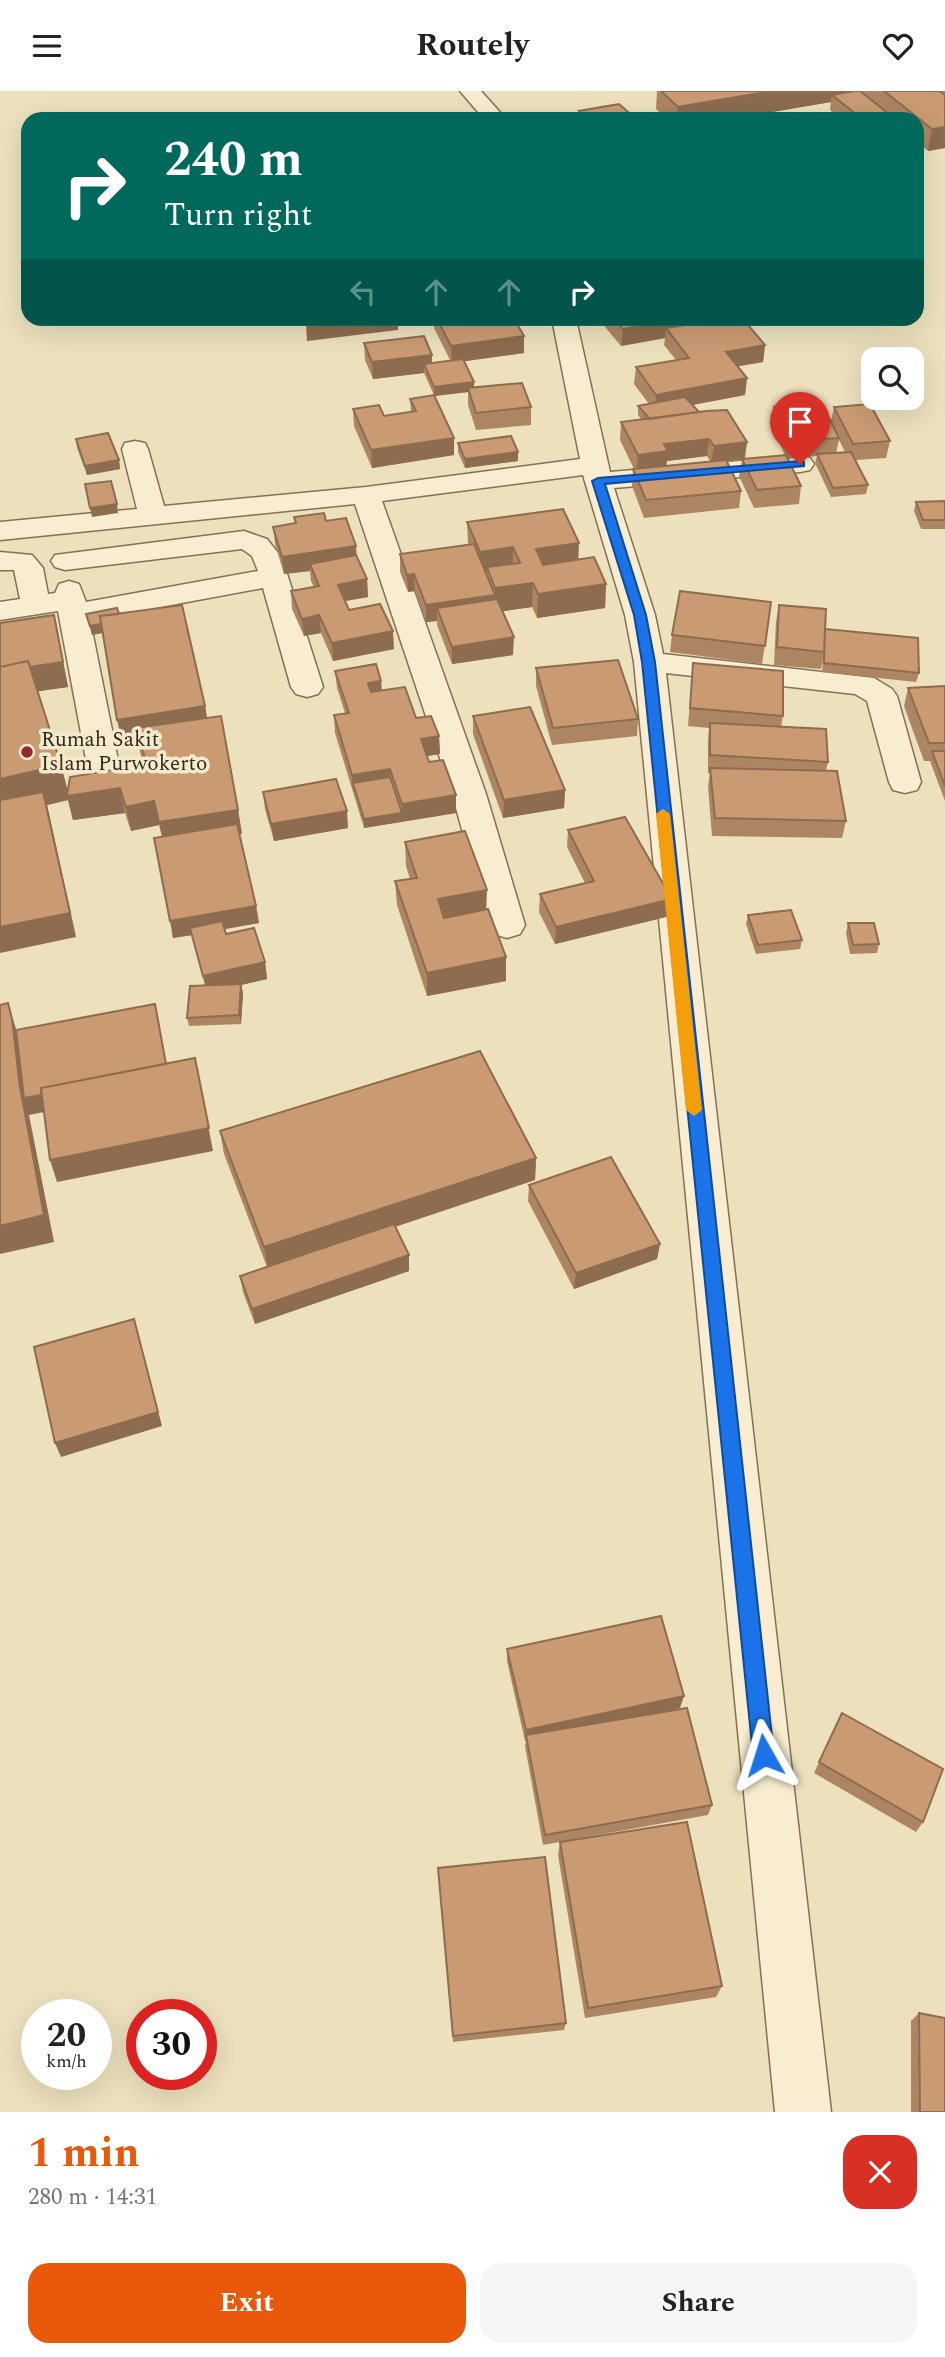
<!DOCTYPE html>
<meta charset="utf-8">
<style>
body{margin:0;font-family:Spectral,serif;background:#f6f6f6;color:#222;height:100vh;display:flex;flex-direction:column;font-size:26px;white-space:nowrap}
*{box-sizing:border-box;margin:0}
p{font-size:23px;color:#767676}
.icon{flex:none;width:38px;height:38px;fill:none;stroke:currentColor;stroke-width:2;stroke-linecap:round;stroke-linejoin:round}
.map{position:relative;height:2021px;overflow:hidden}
.drawer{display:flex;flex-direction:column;background:#fff;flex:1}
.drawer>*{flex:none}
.top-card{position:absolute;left:21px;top:21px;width:903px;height:214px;border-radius:21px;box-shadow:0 7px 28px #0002;background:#00695c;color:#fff;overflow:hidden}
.fabs{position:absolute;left:861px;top:256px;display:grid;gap:14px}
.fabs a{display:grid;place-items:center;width:63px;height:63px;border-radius:14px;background:#fff;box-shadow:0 7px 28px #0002;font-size:35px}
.speed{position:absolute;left:21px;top:1908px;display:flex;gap:14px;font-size:35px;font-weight:700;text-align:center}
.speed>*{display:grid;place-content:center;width:91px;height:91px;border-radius:50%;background:#fff;box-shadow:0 7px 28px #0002;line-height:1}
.speed small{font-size:18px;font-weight:400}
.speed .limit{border:10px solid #d22;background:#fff;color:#111}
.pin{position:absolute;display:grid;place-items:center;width:60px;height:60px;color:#fff;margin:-72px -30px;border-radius:50% 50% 50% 0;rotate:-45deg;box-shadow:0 0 7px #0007}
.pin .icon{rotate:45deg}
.me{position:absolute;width:77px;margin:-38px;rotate:354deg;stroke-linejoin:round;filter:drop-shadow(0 0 5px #0008)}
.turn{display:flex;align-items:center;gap:24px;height:147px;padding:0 28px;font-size:32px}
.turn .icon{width:91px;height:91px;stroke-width:2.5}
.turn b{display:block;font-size:49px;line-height:60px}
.lanes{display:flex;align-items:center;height:66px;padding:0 28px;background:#0003;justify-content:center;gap:35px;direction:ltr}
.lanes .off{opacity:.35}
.round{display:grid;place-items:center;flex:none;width:74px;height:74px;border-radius:21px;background:#f6f6f6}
.summary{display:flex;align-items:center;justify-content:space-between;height:119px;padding:0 28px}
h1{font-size:42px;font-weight:700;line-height:52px;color:#ea580c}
.cta{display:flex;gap:14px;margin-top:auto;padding:14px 28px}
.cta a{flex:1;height:80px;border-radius:21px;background:#ea580c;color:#fff;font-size:28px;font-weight:700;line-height:80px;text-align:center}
.cta a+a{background:#f6f6f6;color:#222}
header{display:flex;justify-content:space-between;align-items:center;height:91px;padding:0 28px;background:#fff;font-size:32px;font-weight:700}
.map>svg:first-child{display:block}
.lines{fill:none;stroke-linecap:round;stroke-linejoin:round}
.minor-casing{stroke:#847057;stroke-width:3}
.minor{fill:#f8edd0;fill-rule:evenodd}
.wall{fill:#ae8563;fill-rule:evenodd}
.shaded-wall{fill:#8d6c50}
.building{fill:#ca9b73;stroke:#8d6c50;stroke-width:2}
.route{fill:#1a73e8;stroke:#114b97;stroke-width:2}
.slow{fill:#f59e0b}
.poi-dot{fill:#922b28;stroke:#f4eacd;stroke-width:2.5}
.labels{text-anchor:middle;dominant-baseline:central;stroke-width:7;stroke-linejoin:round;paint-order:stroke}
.poi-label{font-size:21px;fill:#33281b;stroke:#f4eacd;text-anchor:start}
</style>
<header><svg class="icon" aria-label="menu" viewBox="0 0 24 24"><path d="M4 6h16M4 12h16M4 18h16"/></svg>Routely<svg class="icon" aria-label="heart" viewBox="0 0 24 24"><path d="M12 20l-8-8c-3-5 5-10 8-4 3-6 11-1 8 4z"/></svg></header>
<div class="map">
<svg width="945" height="2021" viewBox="0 0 945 2021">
<rect width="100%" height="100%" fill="#ece0bd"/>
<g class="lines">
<defs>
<path id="minor" d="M 460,0 L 481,0 L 506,28 L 484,28 Z
M 552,228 L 576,228 L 610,381 L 800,365 L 810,367 L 814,373 L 810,379 L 800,381 L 614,397 L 655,524 L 663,563 L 874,587 L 892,598 L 897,605 L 921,691 L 917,699 L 905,702 L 893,699 L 889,691 L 867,610 L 855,603 L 666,582 L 831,2021 L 775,2021 L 634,571 L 625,524 L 583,384 L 382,410 L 486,703 L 525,834 L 520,843 L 507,847 L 494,843 L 489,834 L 452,703 L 355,413 L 0,449 L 0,431 L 137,418 L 122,358 L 125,352 L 135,350 L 145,352 L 148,358 L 164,415 L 366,396 L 580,368 Z
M 244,440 L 267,448 L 282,467 L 323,596 L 318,603 L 307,606 L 296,603 L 291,596 L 263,497 L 90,529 L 120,679 L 116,687 L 104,690 L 92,687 L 88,679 L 58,520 L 0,529 L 0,511 L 20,508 L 14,479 L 0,479 L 0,461 L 32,464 L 43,477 L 48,503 L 55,502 L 59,493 L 69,490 L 79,493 L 86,511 L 258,480 L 252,465 L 242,458 L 65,479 L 55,476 L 51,470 L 55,464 Z"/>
</defs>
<use href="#minor" class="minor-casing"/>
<use href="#minor" class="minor"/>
</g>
<path class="wall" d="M 657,0 L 847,0 L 847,1 L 853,0 L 945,0 L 945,57 L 928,60 L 917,51 L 917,28 L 840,28 L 830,19 L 831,11 L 732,28 L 641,28 L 641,27 L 660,22 L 656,18 Z
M 579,20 L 636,28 L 579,28 Z
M 434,228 L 514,228 L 524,245 L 524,262 L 464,270 L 474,296 L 531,316 L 531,334 L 476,339 L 468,314 L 468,301 L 435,305 L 454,364 L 372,377 L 354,335 L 353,318 L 384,325 L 411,321 L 410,308 L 434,304 L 424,282 L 373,288 L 365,269 L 364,252 L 432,264 L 432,272 L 450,269 L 434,237 Z
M 605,228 L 679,228 L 678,235 L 765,254 L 763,271 L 737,275 L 747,287 L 745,304 L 692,314 L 699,321 L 747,351 L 745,368 L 785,364 L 771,334 L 774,316 L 831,330 L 834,316 L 890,350 L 886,367 L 855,369 L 868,394 L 866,403 L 831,406 L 815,372 L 817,365 L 787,368 L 801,395 L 799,413 L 754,417 L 739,385 L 742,369 L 727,371 L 741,400 L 739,417 L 644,427 L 632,395 L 633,378 L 634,378 L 620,349 L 621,331 L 642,329 L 638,324 L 638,315 L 649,313 L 634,293 L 636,276 L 676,269 L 664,254 L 665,247 L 621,255 L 605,236 ZM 839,349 L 845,361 L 836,362 ZM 707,365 L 710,370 L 666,375 L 667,370 Z
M 76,348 L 119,369 L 120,378 L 87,384 L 77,357 Z
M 458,352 L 518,361 L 518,370 L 465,377 L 458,361 Z
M 945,410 L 945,438 L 921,438 L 914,420 L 916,411 Z
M 294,426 L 326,430 L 356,464 L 367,488 L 368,506 L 345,510 L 349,519 L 394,558 L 333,570 L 321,542 L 304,545 L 292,518 L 291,500 L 314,496 L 311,490 L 310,480 L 284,483 L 275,453 L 273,436 L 295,433 Z
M 467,431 L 578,469 L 606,493 L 605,517 L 537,527 L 532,516 L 503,520 L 513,564 L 452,573 L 437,534 L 437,530 L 426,531 L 415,500 L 408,501 L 400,481 L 400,463 L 468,453 Z
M 771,511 L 762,573 L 670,561 L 672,544 Z
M 779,514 L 825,539 L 919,582 L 916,591 L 822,581 L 823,569 L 821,578 L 774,574 L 776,531 Z
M 86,523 L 119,523 L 205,615 L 207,627 L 238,719 L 242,743 L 239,743 L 256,815 L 259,832 L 224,838 L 226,843 L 265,871 L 267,888 L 241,894 L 243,902 L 241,933 L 189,935 L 187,927 L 205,894 L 192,844 L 173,847 L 162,746 L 159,734 L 131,740 L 125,722 L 73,729 L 68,709 L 47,714 L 76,846 L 0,532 L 54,524 L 68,596 L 37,600 L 61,674 L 68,701 L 144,673 L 140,661 L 136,644 L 121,646 L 102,542 L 92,544 Z
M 693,572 L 783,625 L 781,636 L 828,671 L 826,679 L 846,730 L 842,747 L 712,745 L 708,695 L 710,682 L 708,682 L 708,650 L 709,637 L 688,635 Z
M 536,577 L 638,628 L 637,645 L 552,654 L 536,595 Z
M 335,580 L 381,590 L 382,599 L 439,645 L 440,663 L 427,665 L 429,671 L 456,704 L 456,722 L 364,737 L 335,642 L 334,624 L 345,622 L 337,597 Z
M 945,595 L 945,710 L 930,670 L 924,670 L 904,615 L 908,597 Z
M 473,625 L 565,699 L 564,717 L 503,727 L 473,643 Z
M 263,701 L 348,737 L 274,750 L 265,718 Z
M 568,739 L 670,825 L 555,853 L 539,821 L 540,803 L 585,792 L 567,756 Z
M 405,751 L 486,819 L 506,890 L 427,905 L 397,814 L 395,790 L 410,788 L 406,775 Z
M 748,824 L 802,849 L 800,858 L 756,863 L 746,833 Z
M 848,832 L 879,853 L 877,862 L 850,863 L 846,842 Z
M 220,1040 L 536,1067 L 535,1089 L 395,1136 L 409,1164 L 409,1180 L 255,1233 L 243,1201 L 240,1185 L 267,1176 L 224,1063 Z
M 529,1094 L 660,1153 L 657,1168 L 574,1198 L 528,1110 Z
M 507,1558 L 680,1617 L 650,1623 L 712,1714 L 708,1724 L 543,1754 L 525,1655 L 526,1650 L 525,1650 L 507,1570 Z
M 842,1622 L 923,1731 L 916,1741 L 814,1682 Z
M 560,1751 L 722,1895 L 716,1906 L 585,1927 L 558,1764 Z
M 438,1777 L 566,1932 L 564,1939 L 453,1951 Z
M 919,1922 L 945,2021 L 911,2021 L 911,1930 Z"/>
<path class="shaded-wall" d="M 772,0 L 847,0 L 846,8 L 832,4 L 831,11 L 732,28 L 677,28 L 678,16 Z
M 945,36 L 945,57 L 928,60 L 932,38 Z
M 354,228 L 398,228 L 398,239 L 307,250 L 306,233 Z
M 679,228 L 677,244 L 666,237 L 665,247 L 621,255 L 623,238 Z
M 524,245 L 524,262 L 452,272 L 451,255 Z
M 765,254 L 763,271 L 723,278 L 726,261 Z
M 432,264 L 432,281 L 424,273 L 424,282 L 373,288 L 372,271 Z
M 747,287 L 745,304 L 655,321 L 656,304 Z
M 474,291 L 474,300 L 468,297 L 468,301 L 434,305 L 434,296 Z
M 454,347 L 454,364 L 372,377 L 371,359 Z
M 709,348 L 707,365 L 667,370 L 666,377 L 636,381 L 638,364 L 664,353 Z
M 747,351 L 744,368 L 711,372 L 714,355 Z
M 518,361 L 518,370 L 465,377 L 465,368 Z
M 119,369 L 120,378 L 87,384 L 85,375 Z
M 117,413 L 118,422 L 92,426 L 90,417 Z
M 579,452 L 578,476 L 535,482 L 536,458 Z
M 356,455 L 357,473 L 310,473 L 310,480 L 284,483 L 282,466 Z
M 513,456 L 513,480 L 487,476 L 487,484 L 480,485 L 480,461 Z
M 414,483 L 415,500 L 408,501 L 407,484 Z
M 367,488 L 368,506 L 339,511 L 338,494 Z
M 533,492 L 532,516 L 442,529 L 437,517 L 437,530 L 426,531 L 426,514 L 495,504 L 495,497 Z
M 606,493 L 605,517 L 537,527 L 538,503 Z
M 54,524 L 68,596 L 0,606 Z
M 319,524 L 321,542 L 304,545 L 302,528 Z
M 121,529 L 123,538 L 92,544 L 90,535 Z
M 393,540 L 394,558 L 333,570 L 332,552 Z
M 514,546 L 513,564 L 452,573 L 452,556 Z
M 381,590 L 382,608 L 369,610 L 368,592 Z
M 205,615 L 208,633 L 135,637 L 136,644 L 121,646 L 117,629 Z
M 439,645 L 440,663 L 421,666 L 421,648 Z
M 61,674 L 69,705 L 120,697 L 125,722 L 73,729 L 68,709 L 47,714 L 76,846 L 0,862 L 0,688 Z
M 390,678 L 391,695 L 353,692 L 353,701 L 352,684 Z
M 565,699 L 564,717 L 503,727 L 504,709 Z
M 456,704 L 456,722 L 364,737 L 364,728 L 402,722 L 402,713 Z
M 154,710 L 159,734 L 131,740 L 126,716 Z
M 238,719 L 242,743 L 164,755 L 159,731 Z
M 347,720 L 348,737 L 274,750 L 271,733 Z
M 487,799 L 486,823 L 438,832 L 438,808 Z
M 672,808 L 670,825 L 555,853 L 556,836 Z
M 256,815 L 259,832 L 192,844 L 190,837 L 192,844 L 173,847 L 170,830 Z
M 506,866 L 506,890 L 427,905 L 427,882 Z
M 265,871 L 267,888 L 241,894 L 243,902 L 241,933 L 239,924 L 207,902 L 203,885 Z
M 8,912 L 17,941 L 155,913 L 171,996 L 29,1024 L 54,1151 L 0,1163 L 0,1135 L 20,996 Z
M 195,967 L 213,1060 L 57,1091 L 50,1069 Z
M 536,1067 L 535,1089 L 268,1178 L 264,1156 Z
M 660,1153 L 657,1168 L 574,1198 L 576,1182 Z
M 409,1164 L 409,1180 L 255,1233 L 252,1218 Z
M 134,1228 L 162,1335 L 61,1366 L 55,1352 Z
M 684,1605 L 680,1617 L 527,1649 L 526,1644 L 525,1650 L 526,1639 Z"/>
<path class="building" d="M 661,0 L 772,0 L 678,16 Z
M 854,0 L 860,0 L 895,28 L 862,28 L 832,4 Z
M 884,0 L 939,0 L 945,4 L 945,36 L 932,38 Z
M 619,13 L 636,28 L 588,28 L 579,20 Z
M 665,21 L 674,28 L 643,28 L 641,27 Z
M 305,228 L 354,228 L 306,233 Z
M 437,228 L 514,228 L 524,245 L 451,255 Z
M 613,228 L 678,228 L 623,238 Z
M 724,228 L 743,228 L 765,254 L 726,261 L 747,287 L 656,304 L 636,276 L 689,267 L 666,237 Z
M 424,245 L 432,264 L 372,271 L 364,252 Z
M 463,268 L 474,291 L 434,296 L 424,273 Z
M 522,292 L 531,316 L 476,322 L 468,297 Z
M 434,304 L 454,347 L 371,359 L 353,318 L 379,314 L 384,325 L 416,320 L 410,308 Z
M 685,306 L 699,321 L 650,328 L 638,315 Z
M 822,313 L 839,347 L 789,350 L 774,316 Z
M 870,313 L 890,350 L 853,353 L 834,316 Z
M 727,319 L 747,351 L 714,355 L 709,348 L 664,353 L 668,360 L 638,364 L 621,331 L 706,320 Z
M 108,342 L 119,369 L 85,375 L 76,348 Z
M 511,345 L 518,361 L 465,368 L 458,352 Z
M 851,361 L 868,394 L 833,397 L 817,363 Z
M 786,364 L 801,395 L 757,399 L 742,368 Z
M 726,369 L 741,400 L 646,409 L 633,378 Z
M 111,390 L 117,413 L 90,417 L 85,393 Z
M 945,410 L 945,429 L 923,429 L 916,411 Z
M 563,418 L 579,452 L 536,458 L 543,474 L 594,466 L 606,493 L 538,503 L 533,492 L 495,497 L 487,476 L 520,472 L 513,456 L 480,461 L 467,431 Z
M 324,422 L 326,430 L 346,427 L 356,455 L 282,466 L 273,436 L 296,432 L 294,426 Z
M 474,453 L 495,504 L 426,514 L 414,483 L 407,484 L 400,463 Z
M 356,464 L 367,488 L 338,494 L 349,519 L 380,513 L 393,540 L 332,552 L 319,524 L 302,528 L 291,500 L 319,495 L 310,473 Z
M 680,500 L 771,511 L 765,555 L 672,544 Z
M 497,508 L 514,546 L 452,556 L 437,517 Z
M 182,514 L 205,615 L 117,629 L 100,525 Z
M 779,514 L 826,518 L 824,561 L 777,556 Z
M 117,517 L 119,523 L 100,525 L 101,533 L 90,535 L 86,523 Z
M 54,524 L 63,571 L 30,576 L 28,570 L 0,576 L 0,532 Z
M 825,538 L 918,547 L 919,582 L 824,572 Z
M 618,569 L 638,628 L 553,637 L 536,577 Z
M 28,570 L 61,674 L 0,688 L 0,576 Z
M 693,572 L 783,580 L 783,625 L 690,617 Z
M 376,573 L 381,590 L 368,592 L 371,601 L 405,596 L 416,627 L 431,625 L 439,645 L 421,648 L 429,671 L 443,669 L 456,704 L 402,713 L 390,678 L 352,684 L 334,624 L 349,622 L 335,580 Z
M 945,595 L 945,652 L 929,652 L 908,597 Z
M 530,616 L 565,699 L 504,709 L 473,625 Z
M 221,625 L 238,719 L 159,731 L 154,710 L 126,716 L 120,697 L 67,705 L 70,686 L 147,673 L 135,637 Z
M 710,632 L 826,638 L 828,671 L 710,664 Z
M 932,660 L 945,660 L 945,695 Z
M 710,677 L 837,680 L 846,730 L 715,727 Z
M 390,686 L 402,722 L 364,728 L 353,692 Z
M 336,688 L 347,720 L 271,733 L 263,701 Z
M 43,701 L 70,822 L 0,836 L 0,709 Z
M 625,726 L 672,808 L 556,836 L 540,803 L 594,790 L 568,739 Z
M 237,733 L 256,815 L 170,830 L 154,747 Z
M 465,740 L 487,799 L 438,808 L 444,827 L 488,818 L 506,866 L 427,882 L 395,790 L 417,787 L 405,751 Z
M 791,819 L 802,849 L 758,854 L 748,824 Z
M 222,830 L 226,843 L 254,837 L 265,871 L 203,885 L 190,837 Z
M 848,832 L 874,832 L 879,853 L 853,854 Z
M 241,893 L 239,924 L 187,927 L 190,895 Z
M 8,912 L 12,928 L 20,996 L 44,1124 L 0,1135 L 0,914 Z
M 155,913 L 166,973 L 41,997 L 41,1004 L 24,1007 L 16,939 Z
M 480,960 L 536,1067 L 264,1156 L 220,1040 Z
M 195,967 L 209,1037 L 50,1069 L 41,997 Z
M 611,1066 L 660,1153 L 576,1182 L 529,1094 Z
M 394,1133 L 409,1164 L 252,1218 L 240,1185 Z
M 134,1228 L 158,1321 L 55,1352 L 34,1256 Z
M 661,1525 L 684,1605 L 526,1639 L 507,1558 Z
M 687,1617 L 712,1714 L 545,1744 L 526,1644 Z
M 842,1622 L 943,1678 L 923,1731 L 819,1671 Z
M 687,1731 L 722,1895 L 588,1917 L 560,1751 Z
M 545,1766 L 566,1932 L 453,1945 L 438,1777 Z
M 919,1922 L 945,1927 L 945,2021 L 920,2021 Z"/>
<path class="route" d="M 800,370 L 804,371 L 804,375 L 605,393 L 646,524 L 655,571 L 774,1664 L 771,1671 L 764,1674 L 756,1671 L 753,1664 L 642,571 L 634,524 L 592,390 L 598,387 Z"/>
<path class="slow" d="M 663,718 L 670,723 L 702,1019 L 694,1025 L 686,1019 L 656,723 Z"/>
<circle class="poi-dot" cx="27" cy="661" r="7"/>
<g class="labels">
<g class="poi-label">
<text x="41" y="649">Rumah Sakit<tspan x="41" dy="24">Islam Purwokerto</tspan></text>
</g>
</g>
</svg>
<div class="fabs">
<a><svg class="icon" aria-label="search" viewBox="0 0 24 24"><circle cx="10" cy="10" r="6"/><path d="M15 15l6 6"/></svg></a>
</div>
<div class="speed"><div>20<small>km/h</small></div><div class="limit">30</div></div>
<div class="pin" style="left:800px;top:373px;background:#d93025"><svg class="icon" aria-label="arrive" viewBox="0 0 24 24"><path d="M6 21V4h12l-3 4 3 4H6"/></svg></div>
<svg class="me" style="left:764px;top:1664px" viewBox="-20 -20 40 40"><path d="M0-17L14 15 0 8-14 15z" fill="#1a73e8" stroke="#fff" stroke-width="4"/></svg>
<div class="top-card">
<div class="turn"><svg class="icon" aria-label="right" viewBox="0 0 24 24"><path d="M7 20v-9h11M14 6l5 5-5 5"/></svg><div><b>240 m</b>Turn right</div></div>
<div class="lanes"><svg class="icon off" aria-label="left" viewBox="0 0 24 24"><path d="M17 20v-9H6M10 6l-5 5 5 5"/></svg><svg class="icon off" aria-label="ahead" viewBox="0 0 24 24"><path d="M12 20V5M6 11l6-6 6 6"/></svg><svg class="icon off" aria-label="ahead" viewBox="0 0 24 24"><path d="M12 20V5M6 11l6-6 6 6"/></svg><svg class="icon" aria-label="right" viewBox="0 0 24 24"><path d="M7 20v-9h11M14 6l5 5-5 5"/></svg></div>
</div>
</div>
<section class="drawer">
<div class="summary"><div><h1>1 min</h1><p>280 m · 14:31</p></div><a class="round" style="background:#d93025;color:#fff"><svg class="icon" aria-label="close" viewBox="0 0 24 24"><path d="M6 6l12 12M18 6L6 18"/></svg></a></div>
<div class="cta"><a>Exit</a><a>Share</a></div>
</section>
